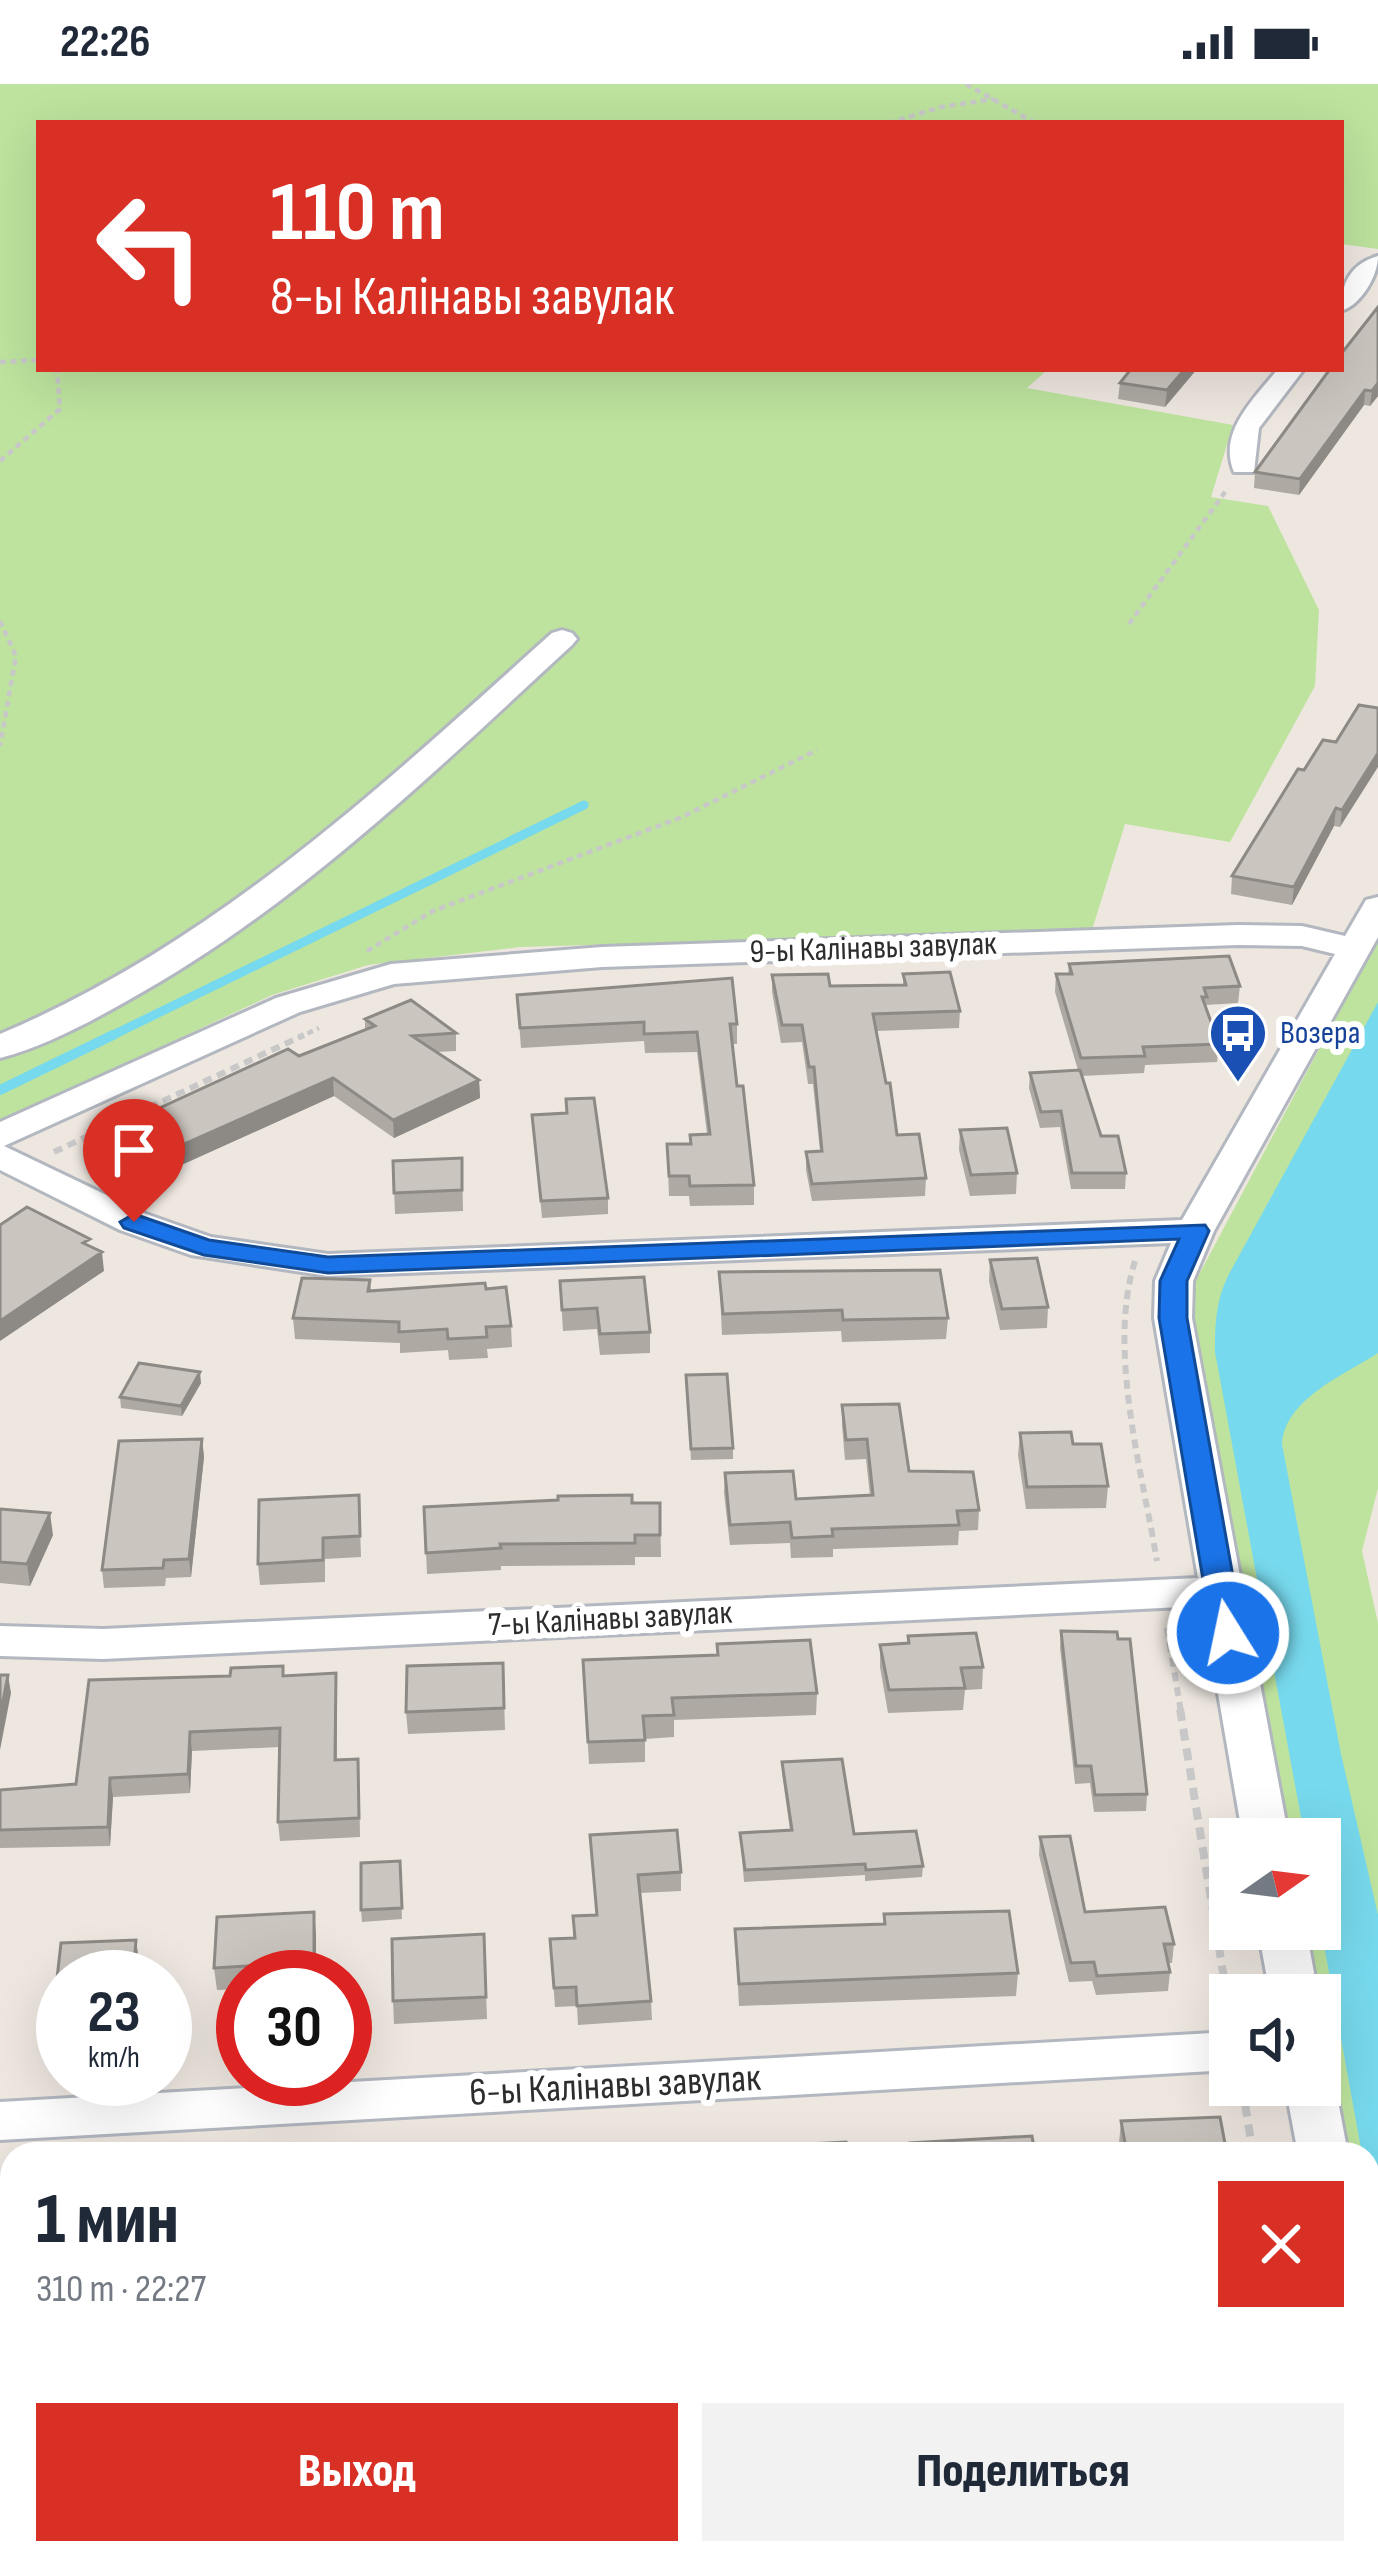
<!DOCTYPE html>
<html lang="ru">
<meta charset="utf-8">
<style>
body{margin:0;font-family:"Sofia Sans Condensed",sans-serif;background:#f2f2f3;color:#1f2937;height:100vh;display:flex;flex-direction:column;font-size:45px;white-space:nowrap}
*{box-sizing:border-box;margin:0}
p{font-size:39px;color:#747a83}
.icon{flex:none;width:66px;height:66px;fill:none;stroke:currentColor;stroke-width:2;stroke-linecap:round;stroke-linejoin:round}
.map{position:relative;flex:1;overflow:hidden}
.side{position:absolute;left:0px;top:2058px;width:1380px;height:423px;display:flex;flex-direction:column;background:#fff;border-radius:36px 36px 0 0;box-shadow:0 12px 48px #0002}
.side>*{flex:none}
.top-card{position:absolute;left:36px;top:36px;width:1308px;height:252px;border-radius:0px;box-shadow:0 12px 48px #0002;background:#d93025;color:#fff;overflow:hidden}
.needle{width:78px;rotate:76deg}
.tools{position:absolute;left:1209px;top:1734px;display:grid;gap:24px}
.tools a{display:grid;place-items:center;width:132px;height:132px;border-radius:0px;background:#fff;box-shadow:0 12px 48px #0002;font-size:60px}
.speed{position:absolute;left:36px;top:1866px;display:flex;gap:24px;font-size:60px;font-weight:700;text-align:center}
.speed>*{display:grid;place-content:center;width:156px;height:156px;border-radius:50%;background:#fff;box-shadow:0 12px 48px #0002;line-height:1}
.speed small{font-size:30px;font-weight:400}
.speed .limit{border:18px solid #d22;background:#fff;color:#111}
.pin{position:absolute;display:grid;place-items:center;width:102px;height:102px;color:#fff;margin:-123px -51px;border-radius:50% 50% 50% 0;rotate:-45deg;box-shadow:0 0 12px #0007}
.pin .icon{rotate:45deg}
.me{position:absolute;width:132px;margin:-66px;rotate:350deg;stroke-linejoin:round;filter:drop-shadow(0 0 9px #0008)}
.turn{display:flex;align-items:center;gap:42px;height:252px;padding:0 36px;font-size:54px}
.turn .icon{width:156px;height:156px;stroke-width:2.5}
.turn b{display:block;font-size:84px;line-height:102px}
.round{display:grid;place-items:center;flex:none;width:126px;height:126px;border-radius:0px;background:#f2f2f3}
.overview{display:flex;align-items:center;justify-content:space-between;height:204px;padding:0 36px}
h1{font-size:72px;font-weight:800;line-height:90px}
.action{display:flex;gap:24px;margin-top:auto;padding:24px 36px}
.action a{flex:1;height:138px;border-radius:0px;background:#d93025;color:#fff;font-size:48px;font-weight:800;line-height:138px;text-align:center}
.action a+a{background:#f2f2f3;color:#1f2937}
.status{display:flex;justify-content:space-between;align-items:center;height:84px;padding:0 60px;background:#fff;direction:ltr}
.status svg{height:33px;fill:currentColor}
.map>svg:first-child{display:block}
.green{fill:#bde39e}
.water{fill:#77d9ed}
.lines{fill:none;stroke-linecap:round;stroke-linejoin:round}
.stream-far1{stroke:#77d9ed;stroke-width:9}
.stream{stroke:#77d9ed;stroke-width:10}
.minor-casing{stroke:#b3b7c0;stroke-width:6}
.path-far2{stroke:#c8c8c8;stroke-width:4.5;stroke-dasharray:6 4.5;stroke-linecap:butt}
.path-far1{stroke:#c8c8c8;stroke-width:6;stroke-dasharray:9 6;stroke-linecap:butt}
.path{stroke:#c8c8c8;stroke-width:8;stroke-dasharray:12 8;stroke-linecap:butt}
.minor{fill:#fff;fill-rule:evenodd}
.wall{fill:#aea9a3}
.shaded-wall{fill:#8d8a85}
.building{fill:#cac5be;stroke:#8d8a85;stroke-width:3}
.route{fill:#1a73e8;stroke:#114b97;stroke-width:3}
.labels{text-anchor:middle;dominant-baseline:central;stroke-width:12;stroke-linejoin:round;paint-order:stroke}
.street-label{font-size:33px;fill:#2d2d2d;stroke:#fff}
.transit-label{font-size:33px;fill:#164399;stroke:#fff;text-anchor:start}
.near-street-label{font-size:39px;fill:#2d2d2d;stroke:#fff}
</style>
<div class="status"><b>22:26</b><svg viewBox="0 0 49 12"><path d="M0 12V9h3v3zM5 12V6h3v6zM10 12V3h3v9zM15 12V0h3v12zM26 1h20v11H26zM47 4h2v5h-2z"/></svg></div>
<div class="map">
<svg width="1378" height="2479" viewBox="0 0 1378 2479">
<rect width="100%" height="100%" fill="#eee7e0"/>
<path class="green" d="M 0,0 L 1378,0 L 1378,165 L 1341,160 L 1341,39 L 39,39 L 39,285 L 1048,285 L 1027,304 L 1233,341 L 1211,413 L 1268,422 L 1319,526 L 1315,602 L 1230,758 L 1125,740 L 1092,846 L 520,863 L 368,881 L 272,911 L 0,1038 Z
M 1378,854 L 1378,1404 L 1362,1467 L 1378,1539 L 1378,2251 L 1368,2196 L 1368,2070 L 1345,2070 L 1320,1911 L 1316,1911 L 1304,1845 L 1320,1845 L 1320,1755 L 1287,1755 L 1194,1243 L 1194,1200 Z"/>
<path class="water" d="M 1378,918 L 1378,1269 C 1344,1291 1285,1315 1282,1360 L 1341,1670 L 1378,1831 L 1378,2155 L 1368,2070 L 1362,2070 L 1320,1839 L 1320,1755 L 1305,1755 L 1215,1268 C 1215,1239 1216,1216 1229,1190 Z"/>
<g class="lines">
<path class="stream-far1" d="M 107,954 L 584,721"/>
<path class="stream" d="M 0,1006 L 113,951"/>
<defs>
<path id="minor" d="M 1378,172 C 1378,192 1361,221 1341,227 C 1341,200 1350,180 1378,172 Z
M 1278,285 L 1304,285 L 1259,344 L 1254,388 L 1234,388 C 1217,348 1255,314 1278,285 Z
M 562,546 L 572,549 L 577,555 L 572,561 C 432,690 293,826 125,918 C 86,940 43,963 0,974 L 0,950 C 214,860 381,703 552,549 Z
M 1378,813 L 1378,853 L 1214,1147 L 1193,1197 L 1192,1234 L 1289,1755 L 1243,1755 L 1203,1522 L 103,1575 L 0,1572 L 0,1542 L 103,1545 L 1198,1494 L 1154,1234 L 1155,1197 L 1171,1159 L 328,1192 L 191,1171 L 120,1146 L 0,1086 L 0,1038 L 276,914 L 391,880 L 602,863 L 1238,841 L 1302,842 L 1345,852 L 1366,816 ZM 1238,861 L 1302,862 L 1335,870 L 1182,1136 L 328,1170 L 211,1153 L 146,1130 L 4,1062 L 300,928 L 394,900 L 602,883 Z
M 1258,1845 L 1306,1845 L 1318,1911 L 1270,1911 Z
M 1230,1948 L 1230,1986 L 0,2056 L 0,2018 Z
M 1320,1985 L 1328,1988 L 1335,2001 L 1348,2070 L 1298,2070 L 1285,2001 L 1320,2001 Z
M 1368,2304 L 1378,2308 L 1378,2406 L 1368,2403 Z"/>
</defs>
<use href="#minor" class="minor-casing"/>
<path class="path-far2" d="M 966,0 L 1035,39
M 889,39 L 941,23 L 994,15
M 0,278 L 39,276
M 0,377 L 60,325 L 57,285
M 0,537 L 16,572 L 0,662
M 1129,540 L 1228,404
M 367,867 L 433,827 L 682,733 L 817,666
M 298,954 L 319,944"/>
<path class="path-far1" d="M 54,1068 L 304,951
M 1135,1177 C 1107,1265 1142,1387 1157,1477
M 1167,1544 L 1181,1628"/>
<path class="path" d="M 1180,1625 L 1230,1931
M 1242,2001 L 1253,2070
M 1319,2469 L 1321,2479"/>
<use href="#minor" class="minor"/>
</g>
<path class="wall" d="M 1378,223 L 1378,312 L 1370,322 L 1364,321 L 1299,411 L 1254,404 L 1255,388 Z
M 1131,285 L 1197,285 L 1165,323 L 1118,315 L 1120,299 Z
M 1359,621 L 1340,743 L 1334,742 L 1292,821 L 1231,810 L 1232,792 L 1304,686 L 1336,658 Z
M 1069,880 L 1240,902 L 1238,919 L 1206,921 L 1219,960 L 1217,978 L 1145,981 L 1144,989 L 1081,992 L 1101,1052 L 1126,1089 L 1125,1105 L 1071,1105 L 1060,1043 L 1040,1044 L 1029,1004 L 1030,989 L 1078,986 L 1055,908 L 1056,890 L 1068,890 Z
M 903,890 L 960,927 L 959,944 L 876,947 L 897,1051 L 926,1094 L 925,1112 L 812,1117 L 806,1086 L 806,1068 L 820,1067 L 813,1000 L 808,1000 L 802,958 L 781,959 L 772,908 L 772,891 L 830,902 L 903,901 Z
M 517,911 L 737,940 L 737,960 L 732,960 L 737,1002 L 754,1101 L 754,1121 L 690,1122 L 689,1112 L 669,1112 L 667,1060 L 690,1060 L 707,1050 L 697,968 L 645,969 L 644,957 L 521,964 Z
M 365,935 L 456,949 L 456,967 L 437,968 L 479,996 L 480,1014 L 394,1054 L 334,1012 L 168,1087 L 129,1058 L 127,1039 L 365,946 Z
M 532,1031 L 608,1114 L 608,1130 L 542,1134 Z
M 960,1046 L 1017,1089 L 1016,1110 L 970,1112 L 959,1066 Z
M 462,1074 L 463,1127 L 395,1130 L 393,1077 Z
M 990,1176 L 1048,1223 L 1047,1244 L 1000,1246 L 989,1197 Z
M 719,1188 L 948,1234 L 946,1255 L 842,1258 L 841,1247 L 722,1251 Z
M 370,1196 L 371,1206 L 486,1205 L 511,1242 L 512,1263 L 487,1265 L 488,1274 L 449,1276 L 448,1266 L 400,1269 L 400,1259 L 295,1255 L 293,1234 Z
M 560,1197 L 650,1248 L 650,1269 L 600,1271 L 597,1245 L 563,1247 Z
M 686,1291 L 733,1364 L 733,1375 L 691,1376 Z
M 201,1299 L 182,1332 L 121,1324 L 120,1313 Z
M 842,1321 L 909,1387 L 979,1426 L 978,1446 L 959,1447 L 958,1461 L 833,1465 L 833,1473 L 791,1474 L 790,1459 L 730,1461 L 724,1409 L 725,1389 L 796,1415 L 870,1412 L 866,1375 L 845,1376 L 842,1341 Z
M 1020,1349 L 1073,1360 L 1108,1402 L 1106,1424 L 1026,1425 L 1018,1371 Z
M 202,1355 L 204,1373 L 191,1493 L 166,1494 L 165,1502 L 104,1504 L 102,1486 Z
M 359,1411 L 361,1473 L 325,1475 L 325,1498 L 260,1501 L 258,1480 Z
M 558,1416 L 660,1419 L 661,1473 L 635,1473 L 635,1481 L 501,1482 L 501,1486 L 427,1490 L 424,1423 Z
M 0,1425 L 53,1451 L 30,1502 L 0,1499 Z
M 1061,1547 L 1118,1555 L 1147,1710 L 1146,1727 L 1094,1728 L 1090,1699 L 1075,1700 L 1060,1564 Z
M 908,1552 L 983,1583 L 982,1605 L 965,1606 L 963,1626 L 888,1629 L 880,1583 L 880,1561 L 907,1559 Z
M 717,1560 L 817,1609 L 816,1631 L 674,1636 L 674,1653 L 645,1655 L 645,1678 L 589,1680 L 583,1576 L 717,1571 Z
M 503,1579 L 505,1646 L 408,1650 L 406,1628 Z
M 336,1589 L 337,1676 L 359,1693 L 360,1753 L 280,1757 L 278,1738 L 280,1663 L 192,1667 L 190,1709 L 113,1713 L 110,1762 L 0,1764 L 0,1706 L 76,1700 L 284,1592 Z
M 782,1678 L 854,1750 L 923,1782 L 922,1793 L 865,1797 L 865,1791 L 744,1798 L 740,1749 L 790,1746 L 782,1689 Z
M 590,1751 L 681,1788 L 681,1807 L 640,1809 L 651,1917 L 652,1936 L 578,1941 L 577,1922 L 555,1923 L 550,1855 L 573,1854 L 573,1832 L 596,1831 Z
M 1040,1753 L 1085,1828 L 1174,1860 L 1172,1879 L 1168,1879 L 1170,1888 L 1168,1907 L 1096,1911 L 1092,1897 L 1069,1898 L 1039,1771 Z
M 400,1777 L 402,1835 L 362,1838 L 361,1826 Z
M 884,1830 L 1018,1889 L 1016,1912 L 739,1922 L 735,1845 L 883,1840 Z
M 316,1850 L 316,1893 L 243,1893 L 243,1905 L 217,1906 L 214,1884 Z
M 484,1850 L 487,1935 L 394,1940 L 393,1917 Z
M 136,1856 L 139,1878 L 138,1893 L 63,1893 L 63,1961 L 56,1961 L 52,1939 L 61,1859 Z
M 1121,2037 L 1227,2070 L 1121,2070 L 1119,2059 Z
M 12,2115 L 12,2201 L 6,2202 L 2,2179 Z
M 1160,2469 L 1268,2469 L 1269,2474 L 1269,2479 L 1161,2479 Z"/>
<path class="shaded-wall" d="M 1185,285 L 1197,285 L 1165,323 L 1167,306 Z
M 1378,299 L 1378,312 L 1370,322 L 1372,307 Z
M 1365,306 L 1364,321 L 1299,411 L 1300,395 Z
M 1378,669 L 1378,683 L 1340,743 L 1342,726 Z
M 1336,724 L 1334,742 L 1292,821 L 1294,803 Z
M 333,994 L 334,1012 L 168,1087 L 166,1068 Z
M 479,996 L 480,1014 L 394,1054 L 393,1036 Z
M 102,1168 L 104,1187 L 0,1257 L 0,1237 Z
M 200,1288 L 201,1299 L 182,1332 L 181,1322 Z
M 202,1355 L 204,1373 L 191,1493 L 189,1475 Z
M 50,1429 L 53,1451 L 30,1502 L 27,1480 Z
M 336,1589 L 337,1607 L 336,1695 L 335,1676 Z
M 8,1591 L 11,1609 L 0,1666 L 0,1632 Z
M 190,1648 L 192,1667 L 190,1709 L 188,1690 Z
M 110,1694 L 113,1713 L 110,1762 L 108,1743 Z
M 314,1828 L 316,1850 L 316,1893 L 314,1878 Z
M 136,1856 L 139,1878 L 138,1893 L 133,1893 Z"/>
<path class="building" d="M 1378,223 L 1378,299 L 1372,307 L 1365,306 L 1300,395 L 1255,388 L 1330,285 L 1341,285 L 1341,270 Z
M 1131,285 L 1185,285 L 1167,306 L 1120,299 Z
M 1359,621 L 1378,624 L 1378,669 L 1342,726 L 1336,724 L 1294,803 L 1232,792 L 1298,685 L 1304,686 L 1323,656 L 1336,658 Z
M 1229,872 L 1240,902 L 1204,904 L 1207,913 L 1202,913 L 1219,960 L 1143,963 L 1145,972 L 1081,974 L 1056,890 L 1072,890 L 1069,880 Z
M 950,888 L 960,927 L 873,930 L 886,999 L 890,999 L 897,1051 L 919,1050 L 926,1094 L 812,1100 L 806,1068 L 822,1067 L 814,983 L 809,983 L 802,941 L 782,941 L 772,891 L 828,890 L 830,902 L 906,901 L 903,890 Z
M 732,894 L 737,940 L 730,940 L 737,1002 L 743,1002 L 754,1101 L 690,1102 L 689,1092 L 669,1092 L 667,1060 L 691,1060 L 690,1051 L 710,1050 L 697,948 L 644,950 L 644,938 L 520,944 L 517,911 Z
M 411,916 L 456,949 L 412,952 L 479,996 L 393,1036 L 333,994 L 166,1068 L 127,1039 L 288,965 L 299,972 L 375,942 L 365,935 Z
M 1080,986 L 1101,1052 L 1118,1052 L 1126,1089 L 1072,1089 L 1061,1027 L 1041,1028 L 1030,989 Z
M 594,1014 L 608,1114 L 541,1117 L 532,1031 L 567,1029 L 566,1015 Z
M 1007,1044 L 1017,1089 L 971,1091 L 960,1046 Z
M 462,1074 L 462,1106 L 394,1109 L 393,1077 Z
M 27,1123 L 90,1155 L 83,1159 L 102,1168 L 0,1237 L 0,1141 Z
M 1037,1174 L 1048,1223 L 1002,1225 L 990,1176 Z
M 940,1186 L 948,1234 L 843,1236 L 842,1226 L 723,1230 L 719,1188 Z
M 644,1193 L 650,1248 L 600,1250 L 597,1224 L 562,1226 L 560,1197 Z
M 302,1194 L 370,1196 L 368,1207 L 485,1199 L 486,1205 L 506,1203 L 511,1242 L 486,1243 L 487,1253 L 448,1255 L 447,1245 L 399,1248 L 399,1238 L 293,1234 Z
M 139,1279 L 200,1288 L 181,1322 L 120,1313 Z
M 727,1290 L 733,1364 L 691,1365 L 686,1291 Z
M 899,1320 L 909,1387 L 973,1388 L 979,1426 L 957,1427 L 959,1441 L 832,1445 L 833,1452 L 792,1454 L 790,1438 L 730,1441 L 725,1389 L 793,1387 L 796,1415 L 873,1411 L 867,1355 L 846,1356 L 842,1321 Z
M 1071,1348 L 1073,1360 L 1101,1360 L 1108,1402 L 1027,1403 L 1020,1349 Z
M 202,1355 L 189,1475 L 164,1476 L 163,1484 L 102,1486 L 119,1357 Z
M 359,1411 L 360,1452 L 323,1454 L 323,1476 L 258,1480 L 259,1416 Z
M 632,1411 L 632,1419 L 660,1419 L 660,1451 L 635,1451 L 635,1459 L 500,1460 L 501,1464 L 426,1469 L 424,1423 L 558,1416 L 558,1412 Z
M 0,1425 L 50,1429 L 27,1480 L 0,1478 Z
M 1061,1547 L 1117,1548 L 1118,1555 L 1130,1555 L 1147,1710 L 1095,1711 L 1091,1682 L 1076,1682 Z
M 976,1549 L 983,1583 L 961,1584 L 965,1604 L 889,1606 L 880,1561 L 909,1559 L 908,1552 Z
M 810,1556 L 817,1609 L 672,1614 L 674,1631 L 643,1632 L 645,1656 L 588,1658 L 583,1576 L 718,1571 L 717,1560 Z
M 503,1579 L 504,1624 L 406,1628 L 407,1582 Z
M 283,1582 L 283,1592 L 336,1589 L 335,1676 L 358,1675 L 359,1734 L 278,1738 L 280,1644 L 190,1648 L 188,1690 L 110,1694 L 108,1743 L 0,1746 L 0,1706 L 76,1700 L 89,1596 L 230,1592 L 231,1584 Z
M 0,1591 L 8,1591 L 0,1632 Z
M 842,1675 L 854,1750 L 916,1747 L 923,1782 L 866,1786 L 865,1780 L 745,1786 L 740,1749 L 792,1746 L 782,1678 Z
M 677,1746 L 681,1788 L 638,1791 L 651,1917 L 577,1922 L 576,1903 L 554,1904 L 550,1855 L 575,1854 L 573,1832 L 597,1831 L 590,1751 Z
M 1070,1752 L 1085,1828 L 1165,1823 L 1174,1860 L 1164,1860 L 1170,1888 L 1097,1892 L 1094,1878 L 1071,1879 L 1040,1753 Z
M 400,1777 L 402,1824 L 361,1826 L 361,1779 Z
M 1009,1827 L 1018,1889 L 739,1900 L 735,1845 L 885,1840 L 884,1830 Z
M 314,1828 L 314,1878 L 214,1884 L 217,1833 Z
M 484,1850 L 486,1913 L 393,1917 L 392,1855 Z
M 136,1856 L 133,1893 L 63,1893 L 63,1938 L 52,1939 L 61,1859 Z
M 1220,2033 L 1227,2070 L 1127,2070 L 1121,2037 Z
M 1032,2052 L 1035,2070 L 912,2070 L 910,2059 Z
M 846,2058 L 848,2070 L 771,2070 L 770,2062 Z
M 635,2065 L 635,2070 L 582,2070 L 582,2067 Z
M 12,2115 L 12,2179 L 2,2179 Z
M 0,2458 L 12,2458 L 12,2469 L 75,2469 L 74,2479 L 0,2479 Z
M 339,2469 L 650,2469 L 650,2479 L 339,2479 Z
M 745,2469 L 828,2469 L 829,2479 L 745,2479 Z
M 951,2469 L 1089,2469 L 1091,2479 L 952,2479 Z
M 1166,2469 L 1268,2469 L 1269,2474 L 1255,2474 L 1255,2479 L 1167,2479 Z
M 273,2470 L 273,2479 L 155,2479 L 155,2473 Z"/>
<path class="route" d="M 134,1130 L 209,1156 L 328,1173 L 1205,1141 L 1209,1147 L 1187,1197 L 1187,1234 L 1243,1549 L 1228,1559 L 1212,1549 L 1159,1234 L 1160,1197 L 1179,1155 L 328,1189 L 204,1171 L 124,1144 L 120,1138 Z"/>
<defs>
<symbol id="bus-pin" viewBox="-11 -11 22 30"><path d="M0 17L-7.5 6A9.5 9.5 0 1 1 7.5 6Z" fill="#1a4fb4" stroke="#fff"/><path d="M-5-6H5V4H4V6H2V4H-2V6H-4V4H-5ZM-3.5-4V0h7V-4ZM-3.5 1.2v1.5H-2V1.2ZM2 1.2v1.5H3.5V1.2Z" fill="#fff"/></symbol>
</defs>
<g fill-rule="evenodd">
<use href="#bus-pin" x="1205" y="916" width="66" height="90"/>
</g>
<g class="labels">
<g class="street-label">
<text transform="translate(873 864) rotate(-2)">9-ы Калінавы завулак</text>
<text transform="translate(610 1535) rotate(-3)">7-ы Калінавы завулак</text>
</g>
<g class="transit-label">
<text x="1280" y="949">Возера</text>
</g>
<g class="near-street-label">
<text transform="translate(615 2002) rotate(-3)">6-ы Калінавы завулак</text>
</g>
</g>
</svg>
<div class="tools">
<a><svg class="needle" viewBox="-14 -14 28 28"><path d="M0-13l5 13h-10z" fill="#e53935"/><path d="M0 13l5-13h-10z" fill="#747a83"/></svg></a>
<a><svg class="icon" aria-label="sound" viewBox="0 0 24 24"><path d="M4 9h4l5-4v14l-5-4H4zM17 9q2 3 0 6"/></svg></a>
</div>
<div class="speed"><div>23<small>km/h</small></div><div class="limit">30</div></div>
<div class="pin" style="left:134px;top:1138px;background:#d93025"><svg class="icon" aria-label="arrive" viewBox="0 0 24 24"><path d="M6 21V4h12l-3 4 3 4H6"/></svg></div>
<svg class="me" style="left:1228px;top:1549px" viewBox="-20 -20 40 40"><circle r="17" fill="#1a73e8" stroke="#fff" stroke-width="3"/><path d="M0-11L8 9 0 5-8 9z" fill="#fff"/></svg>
<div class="top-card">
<div class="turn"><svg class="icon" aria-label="left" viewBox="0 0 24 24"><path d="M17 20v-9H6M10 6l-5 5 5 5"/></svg><div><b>110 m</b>8-ы Калінавы завулак</div></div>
</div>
<section class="side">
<div class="overview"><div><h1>1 мин</h1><p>310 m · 22:27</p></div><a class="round" style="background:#d93025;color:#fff"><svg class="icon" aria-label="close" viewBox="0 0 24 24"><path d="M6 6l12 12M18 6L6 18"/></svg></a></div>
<div class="action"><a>Выход</a><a>Поделиться</a></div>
</section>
</div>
